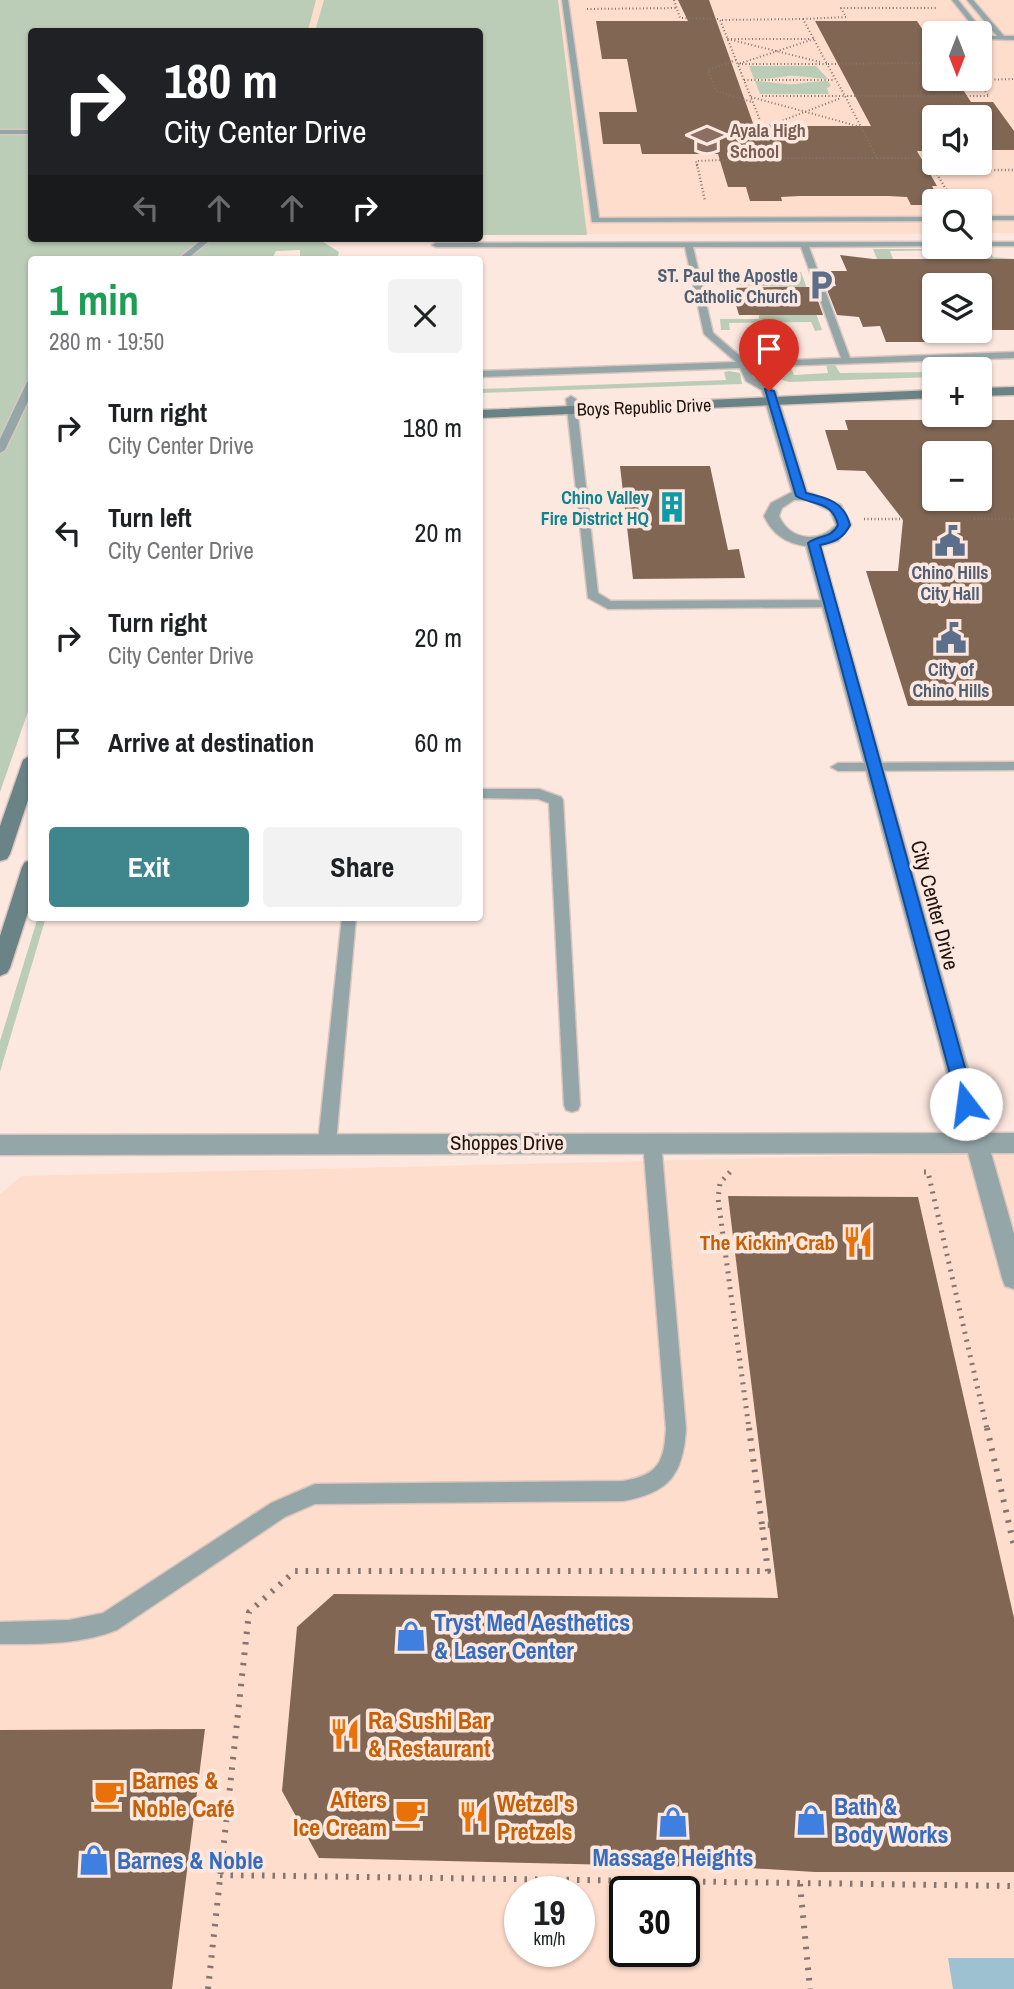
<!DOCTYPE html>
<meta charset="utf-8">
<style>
body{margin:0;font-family:"Archivo Narrow",sans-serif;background:#f2f2f2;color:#202124;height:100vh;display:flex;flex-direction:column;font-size:26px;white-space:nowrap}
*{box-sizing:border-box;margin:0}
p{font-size:23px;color:#757577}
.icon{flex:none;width:38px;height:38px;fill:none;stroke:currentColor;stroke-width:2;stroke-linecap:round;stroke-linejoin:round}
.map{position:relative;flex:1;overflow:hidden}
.side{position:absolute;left:28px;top:256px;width:455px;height:665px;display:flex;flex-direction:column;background:#fff;border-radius:7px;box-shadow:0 2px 5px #0004}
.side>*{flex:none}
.guide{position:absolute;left:28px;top:28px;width:455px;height:214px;border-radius:7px;box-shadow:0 2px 5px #0004;background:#202124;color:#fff;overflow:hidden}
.needle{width:46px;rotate:180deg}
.fabs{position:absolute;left:922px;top:21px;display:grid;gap:14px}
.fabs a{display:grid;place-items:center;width:70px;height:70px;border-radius:7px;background:#fff;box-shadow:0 2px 5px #0004;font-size:35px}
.speed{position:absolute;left:504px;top:1876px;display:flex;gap:14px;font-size:35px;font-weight:700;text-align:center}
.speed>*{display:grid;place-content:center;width:91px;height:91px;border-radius:50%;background:#fff;box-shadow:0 2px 5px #0004;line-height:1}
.speed small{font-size:18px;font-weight:400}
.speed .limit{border:4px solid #111;border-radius:10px;background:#fff;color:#111}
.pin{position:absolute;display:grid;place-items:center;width:60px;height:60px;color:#fff;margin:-72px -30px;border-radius:50% 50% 50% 0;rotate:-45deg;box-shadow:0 0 7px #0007}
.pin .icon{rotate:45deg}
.me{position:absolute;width:77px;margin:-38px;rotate:345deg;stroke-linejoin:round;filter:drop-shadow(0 0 5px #0008)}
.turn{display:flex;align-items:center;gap:24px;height:147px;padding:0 21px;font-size:32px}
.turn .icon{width:91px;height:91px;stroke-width:2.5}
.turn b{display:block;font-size:49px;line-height:60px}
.lanes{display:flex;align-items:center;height:66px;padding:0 21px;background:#0003;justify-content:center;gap:35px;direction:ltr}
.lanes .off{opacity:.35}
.round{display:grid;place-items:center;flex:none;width:74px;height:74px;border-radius:7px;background:#f2f2f2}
.summary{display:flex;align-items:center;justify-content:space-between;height:119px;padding:0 21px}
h1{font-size:42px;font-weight:800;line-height:52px;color:#1e9e55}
.primary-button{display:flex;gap:14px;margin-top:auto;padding:14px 21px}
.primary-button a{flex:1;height:80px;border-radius:7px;background:#3e868c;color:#fff;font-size:28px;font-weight:800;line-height:80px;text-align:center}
.primary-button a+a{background:#f2f2f2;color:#202124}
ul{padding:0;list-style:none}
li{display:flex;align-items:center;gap:21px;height:105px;padding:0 21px}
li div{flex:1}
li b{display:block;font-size:26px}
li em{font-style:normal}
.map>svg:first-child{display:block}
.built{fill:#feddcc;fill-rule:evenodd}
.green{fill:#bccdb7}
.water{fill:#9ec1d2}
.building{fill:#816654;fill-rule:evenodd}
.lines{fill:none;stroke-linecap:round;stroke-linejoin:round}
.lane-casing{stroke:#dac6be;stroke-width:3}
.street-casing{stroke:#dac6be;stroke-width:3}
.secondary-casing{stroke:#dac6be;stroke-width:3}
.path-far3{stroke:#85756e;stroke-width:2;stroke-dasharray:1 2.5;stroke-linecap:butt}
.path-far2{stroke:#85756e;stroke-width:2.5;stroke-dasharray:1 2.5;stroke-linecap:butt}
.path-far1{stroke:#85756e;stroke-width:5;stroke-dasharray:2 6;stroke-linecap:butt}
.path{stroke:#85756e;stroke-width:6;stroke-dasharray:2.5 8;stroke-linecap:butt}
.lane{fill:#95a6a8;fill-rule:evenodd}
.street{fill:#95a6a8;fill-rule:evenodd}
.secondary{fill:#6a8387;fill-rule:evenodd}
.route{fill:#1a73e8;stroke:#114b97;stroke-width:2}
.labels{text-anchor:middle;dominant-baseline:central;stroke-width:7;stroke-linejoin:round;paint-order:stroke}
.far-education-label{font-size:18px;font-weight:bold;fill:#785e54;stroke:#fde8df;text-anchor:start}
.far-service-label{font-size:18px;font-weight:bold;fill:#4e5e75;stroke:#fde8df}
.far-street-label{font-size:18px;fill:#20140f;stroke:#fde8df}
.far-culture-label{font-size:18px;font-weight:bold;fill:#0d838f;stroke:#fde8df;text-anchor:end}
.street-label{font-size:21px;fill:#20140f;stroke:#fde8df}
.food-label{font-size:21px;font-weight:bold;fill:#c56008;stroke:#fde8df;text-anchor:end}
.near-shop-label{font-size:24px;font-weight:bold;fill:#366cbe;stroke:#fde8df;text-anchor:start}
.near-food-label{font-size:24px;font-weight:bold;fill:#c56008;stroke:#fde8df;text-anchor:start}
</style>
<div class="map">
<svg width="1014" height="1989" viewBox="0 0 1014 1989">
<rect width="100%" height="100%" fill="#fde8df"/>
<path class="built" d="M 316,0 L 1014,0 L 1014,233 L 980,233 L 980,201 L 934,201 L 934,234 L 480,234 L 480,32 L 308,32 ZM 934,33 L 980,33 L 980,79 L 934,79 ZM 934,117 L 980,117 L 980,163 L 934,163 Z
M 1014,1152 L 1014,1989 L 0,1989 L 0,1194 L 22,1176 ZM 520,1892 L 579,1892 L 579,1951 L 520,1951 ZM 625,1892 L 684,1892 L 684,1951 L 625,1951 Z"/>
<path class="green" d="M 0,0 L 316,0 L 308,31 L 32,32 L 32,238 L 317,238 L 339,252 L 337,259 L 300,259 L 300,250 L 276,251 L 272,259 L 32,259 L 31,703 L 0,792 Z
M 324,0 L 558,0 L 587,235 L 480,235 L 480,32 L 315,31 Z
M 749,66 L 816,66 L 828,79 C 818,79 795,75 788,76 C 777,78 766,79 754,79 Z
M 755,81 C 765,81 788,85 795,84 C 806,83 816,81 828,81 L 831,86 L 827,88 L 829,94 L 760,94 Z
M 873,249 L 988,249 L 993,257 L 1014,259 L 983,261 L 981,258 L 972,258 L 968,250 L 890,251 L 893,259 L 877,259 Z
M 797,272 L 801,272 L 822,330 L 815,331 L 811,322 L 729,323 L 730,330 L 721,330 L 720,319 L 759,319 L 759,315 L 788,287 L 711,284 L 709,273 L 715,273 L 717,279 L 799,279 Z
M 826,365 L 835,365 L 840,373 L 934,372 L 934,377 L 789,382 L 780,379 L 775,372 L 776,369 L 791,367 L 794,375 L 828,373 Z
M 729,371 L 740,373 L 742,384 L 480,393 L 480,389 L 726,380 L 724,372 Z
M 38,917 L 46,917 L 0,1072 L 0,1041 Z"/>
<path class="water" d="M 948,1958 L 1014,1958 L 1014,1989 L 953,1989 Z"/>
<path class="building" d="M 678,0 L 709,0 L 754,126 L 871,126 L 815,21 L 917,21 L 934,47 L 934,79 L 956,79 L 971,102 L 993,102 L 1014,131 L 1014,150 L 980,150 L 980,117 L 934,117 L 934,151 L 917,151 L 937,186 L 932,186 L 940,201 L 934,201 L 934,205 L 911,205 L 907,197 L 888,196 L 799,196 L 781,197 L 782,201 L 750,201 L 746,187 L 728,187 L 718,154 L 642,154 L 640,144 L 603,144 L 599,112 L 637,112 L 627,59 L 602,59 L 596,21 L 688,21 Z
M 840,255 L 873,259 L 1014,259 L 1014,330 L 980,330 L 980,285 L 934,285 L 934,331 L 956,331 L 962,342 L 886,342 L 880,326 L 863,327 L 859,317 L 837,315 L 826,287 L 836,286 L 830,271 L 847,271 Z
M 775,287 L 813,287 L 823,315 L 739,315 L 731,288 Z
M 845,420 L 1014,420 L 1014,706 L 908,706 L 866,571 L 898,571 L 903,520 L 865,471 L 837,470 L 825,430 L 848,430 ZM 934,453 L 980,453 L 980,499 L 934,499 Z
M 620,466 L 710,466 L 728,550 L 739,549 L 745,578 L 633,579 Z
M 728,1196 L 918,1197 L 1014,1618 L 1014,1872 L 815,1872 L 748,1868 L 319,1858 L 282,1791 L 297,1627 L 334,1594 L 778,1598 Z
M 205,1729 L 172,1989 L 0,1989 L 0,1730 Z"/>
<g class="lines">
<defs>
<path id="lane" d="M 562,0 L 568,0 L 599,218 L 934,217 L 934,221 L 592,222 Z
M 952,0 L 958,0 L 987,36 L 997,36 L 967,0 L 973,0 L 1004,36 L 1014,36 L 1014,40 L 983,39 Z
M 0,130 L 32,130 L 32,134 L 0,134 Z
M 980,216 L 1014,216 L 1014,220 L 980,220 Z
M 204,238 L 213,238 L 187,259 L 178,259 Z
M 934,242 L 934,246 L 809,247 L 850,358 L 1014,352 L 1014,358 L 750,367 L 753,377 L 772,389 L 774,391 L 769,394 L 746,381 L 740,368 L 480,377 L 480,371 L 736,362 L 704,334 L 685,247 L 436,247 L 432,245 L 436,243 ZM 693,247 L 801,247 L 841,358 L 747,362 L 713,333 Z
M 980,242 L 1014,242 L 1014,246 L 980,246 Z
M 32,379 L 32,393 L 5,450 L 0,453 L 0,439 L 27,382 Z
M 571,396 L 576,399 L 598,593 L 611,601 L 830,600 L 836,604 L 834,607 L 608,609 L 588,598 L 566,399 Z
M 1014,762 L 1014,770 L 838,771 L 831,767 L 838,763 Z
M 539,789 L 561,797 L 563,800 L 580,1105 L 578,1110 L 572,1112 L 566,1110 L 564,1105 L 549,803 L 538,799 L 480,798 L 480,789 Z
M 342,917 L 356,917 L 336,1143 L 333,1148 L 327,1150 L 321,1148 L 318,1143 Z
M 652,1135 L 658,1137 L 661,1142 L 686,1429 C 683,1475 669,1493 623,1501 L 315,1504 L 285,1517 L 117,1630 C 79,1645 40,1644 0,1644 L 0,1622 L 69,1620 L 103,1613 L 271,1503 L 315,1484 L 623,1481 C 658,1475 664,1463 666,1429 L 643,1142 L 646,1137 Z"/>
<path id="street" d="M 769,387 L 776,391 L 807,492 L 841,505 L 851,525 L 838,541 L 821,546 L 986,1133 L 1014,1133 L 1014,1153 L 991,1153 L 1014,1234 L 1014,1289 L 1005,1286 L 1002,1278 L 968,1153 L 0,1155 L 0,1135 L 963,1133 L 806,546 C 786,543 773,535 764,516 L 771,503 L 792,492 L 762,391 ZM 794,500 L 808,500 L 830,511 L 836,525 C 819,543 790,541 779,516 L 782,508 Z"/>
<path id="secondary" d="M 1014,387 L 1014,395 L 980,396 L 980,388 Z
M 934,390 L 934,398 L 480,418 L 480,410 Z
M 32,754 L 32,788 L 10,854 L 7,859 L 0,861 L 0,826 L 23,760 Z
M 32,860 L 32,900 L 10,968 L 7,973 L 0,976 L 0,936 L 22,867 L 25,862 Z"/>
</defs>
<use href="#lane" class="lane-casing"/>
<use href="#street" class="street-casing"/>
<use href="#secondary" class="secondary-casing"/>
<path class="path-far3" d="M 674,0 L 680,18 L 720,19
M 587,9 L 677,8
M 803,19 L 846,17 L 841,8 L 937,8
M 809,39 L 728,39 L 820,62
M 814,39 L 738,64 L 827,64 L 845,96
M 736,60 L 708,70 L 716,91 L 752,102
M 934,63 L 827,64 L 803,19 L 720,20 L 775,158 L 877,158 L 845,96 L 989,96 L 976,79
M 744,80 L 835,80
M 977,80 L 1014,79
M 762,96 L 844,96
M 751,97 L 861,127
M 763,128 L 841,98
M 877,158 L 927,158 L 932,166
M 697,166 L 696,161 L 775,158"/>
<path class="path-far2" d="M 697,164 L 705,201
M 931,164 L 935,170 L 1014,170
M 935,171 L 953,201
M 864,519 L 906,519
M 974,519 L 1014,519"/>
<path class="path-far1" d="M 730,1172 L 720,1183 L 718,1198 L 749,1429
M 924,1172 L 928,1172 L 987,1429"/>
<path class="path" d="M 749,1428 L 762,1525
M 987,1428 L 1014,1546
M 220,1875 L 1014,1886
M 800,1884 L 810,1989
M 208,1989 L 249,1612 L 295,1571 L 768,1571 L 762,1525 L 771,1525"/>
<use href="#lane" class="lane"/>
<use href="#street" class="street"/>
<use href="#secondary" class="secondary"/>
</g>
<path class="route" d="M 765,389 L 774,391 L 806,493 C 828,498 844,502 850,525 C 843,539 834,542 820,545 L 975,1104 L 972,1109 L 960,1109 L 958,1104 L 808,543 C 818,535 831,539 838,525 C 832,500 813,506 796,496 Z"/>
<defs>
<symbol id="school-bare" viewBox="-9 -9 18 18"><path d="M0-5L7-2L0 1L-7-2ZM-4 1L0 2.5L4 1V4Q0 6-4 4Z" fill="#8d6e63" stroke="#fde8df" stroke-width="2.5" paint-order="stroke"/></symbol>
<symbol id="parking-bare" viewBox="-9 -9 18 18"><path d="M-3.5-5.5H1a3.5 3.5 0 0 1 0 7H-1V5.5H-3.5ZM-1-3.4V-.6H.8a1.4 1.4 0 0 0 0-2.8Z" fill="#5c6f8a" stroke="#fde8df" stroke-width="2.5" paint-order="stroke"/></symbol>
<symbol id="building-bare" viewBox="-9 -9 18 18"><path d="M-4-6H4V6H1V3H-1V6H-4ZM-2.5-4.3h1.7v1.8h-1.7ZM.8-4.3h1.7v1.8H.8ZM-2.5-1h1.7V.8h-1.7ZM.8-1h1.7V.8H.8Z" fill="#0f9aa8" stroke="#fde8df" stroke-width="2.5" paint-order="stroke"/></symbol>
<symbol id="civic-bare" viewBox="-9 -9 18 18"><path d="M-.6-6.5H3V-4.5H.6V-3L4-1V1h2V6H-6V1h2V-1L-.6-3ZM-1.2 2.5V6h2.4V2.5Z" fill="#5c6f8a" stroke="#fde8df" stroke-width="2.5" paint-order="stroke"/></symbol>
<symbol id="restaurant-bare" viewBox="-9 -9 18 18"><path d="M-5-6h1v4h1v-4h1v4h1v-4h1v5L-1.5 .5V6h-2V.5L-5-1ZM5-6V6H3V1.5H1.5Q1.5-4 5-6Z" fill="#e8710a" stroke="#fde8df" stroke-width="2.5" paint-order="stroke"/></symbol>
<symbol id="shop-bare" viewBox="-9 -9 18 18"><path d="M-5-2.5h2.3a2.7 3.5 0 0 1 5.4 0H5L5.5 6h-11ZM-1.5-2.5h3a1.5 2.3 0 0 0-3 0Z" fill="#3f7fe0" stroke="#fde8df" stroke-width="2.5" paint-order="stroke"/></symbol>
<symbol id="cafe-bare" viewBox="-9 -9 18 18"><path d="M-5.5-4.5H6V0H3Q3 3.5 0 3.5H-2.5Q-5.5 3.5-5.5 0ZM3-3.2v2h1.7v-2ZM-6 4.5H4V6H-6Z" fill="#e8710a" stroke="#fde8df" stroke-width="2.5" paint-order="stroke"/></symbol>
</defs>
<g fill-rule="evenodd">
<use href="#school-bare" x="685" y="118" width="44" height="44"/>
<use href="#parking-bare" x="799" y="263" width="44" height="44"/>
<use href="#building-bare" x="650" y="485" width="44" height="44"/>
<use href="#civic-bare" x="928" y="519" width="44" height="44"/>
<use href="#civic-bare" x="929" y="616" width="44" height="44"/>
<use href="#restaurant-bare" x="836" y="1220" width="44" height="44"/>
<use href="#shop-bare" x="389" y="1614" width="44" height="44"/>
<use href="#restaurant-bare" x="323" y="1712" width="44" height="44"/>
<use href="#cafe-bare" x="87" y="1772" width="44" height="44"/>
<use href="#cafe-bare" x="388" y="1791" width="44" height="44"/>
<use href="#restaurant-bare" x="452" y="1795" width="44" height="44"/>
<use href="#shop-bare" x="789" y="1798" width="44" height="44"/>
<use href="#shop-bare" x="651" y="1800" width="44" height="44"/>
<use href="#shop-bare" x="72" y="1838" width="44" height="44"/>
</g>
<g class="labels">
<g class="far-education-label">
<text x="730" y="130">Ayala High<tspan x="730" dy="21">School</tspan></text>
</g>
<g class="far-service-label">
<text x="798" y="275" text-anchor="end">ST. Paul the Apostle<tspan x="798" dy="21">Catholic Church</tspan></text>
<text x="950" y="572">Chino Hills<tspan x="950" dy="21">City Hall</tspan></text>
<text x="951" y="669">City of<tspan x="951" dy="21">Chino Hills</tspan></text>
</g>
<g class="far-street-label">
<text transform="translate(644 407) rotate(-2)">Boys Republic Drive</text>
</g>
<g class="far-culture-label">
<text x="649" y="497">Chino Valley<tspan x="649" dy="21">Fire District HQ</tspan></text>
</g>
<g class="street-label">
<text transform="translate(935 905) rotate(75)">City Center Drive</text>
<text x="507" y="1142">Shoppes Drive</text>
</g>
<g class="food-label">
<text x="835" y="1242">The Kickin' Crab</text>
</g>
<g class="near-shop-label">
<text x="434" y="1622">Tryst Med Aesthetics<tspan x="434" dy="28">&amp; Laser Center</tspan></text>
<text x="834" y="1806">Bath &amp;<tspan x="834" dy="28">Body Works</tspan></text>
<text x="673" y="1857" text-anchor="middle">Massage Heights</text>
<text x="117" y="1860">Barnes &amp; Noble</text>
</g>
<g class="near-food-label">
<text x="368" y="1720">Ra Sushi Bar<tspan x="368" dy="28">&amp; Restaurant</tspan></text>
<text x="132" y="1780">Barnes &amp;<tspan x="132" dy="28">Noble Café</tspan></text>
<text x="387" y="1799" text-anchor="end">Afters<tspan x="387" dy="28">Ice Cream</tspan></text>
<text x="497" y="1803">Wetzel's<tspan x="497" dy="28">Pretzels</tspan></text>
</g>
</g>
</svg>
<div class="fabs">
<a><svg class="needle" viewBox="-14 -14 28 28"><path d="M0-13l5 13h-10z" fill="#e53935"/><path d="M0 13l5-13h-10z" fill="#757577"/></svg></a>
<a><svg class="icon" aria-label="sound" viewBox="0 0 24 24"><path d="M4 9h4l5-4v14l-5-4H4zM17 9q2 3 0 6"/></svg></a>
<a><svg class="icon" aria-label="search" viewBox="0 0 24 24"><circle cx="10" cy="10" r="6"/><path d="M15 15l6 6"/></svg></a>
<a><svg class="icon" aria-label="layers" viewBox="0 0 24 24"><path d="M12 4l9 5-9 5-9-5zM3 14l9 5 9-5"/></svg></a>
<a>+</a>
<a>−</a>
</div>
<div class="speed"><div>19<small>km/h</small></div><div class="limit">30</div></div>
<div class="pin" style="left:769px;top:391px;background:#d93025"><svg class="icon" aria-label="arrive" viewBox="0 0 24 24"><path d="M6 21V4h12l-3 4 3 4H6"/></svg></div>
<svg class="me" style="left:966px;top:1104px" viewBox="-20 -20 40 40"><circle r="19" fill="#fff"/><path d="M0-13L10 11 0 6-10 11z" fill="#1a73e8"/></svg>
<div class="guide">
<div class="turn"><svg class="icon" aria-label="right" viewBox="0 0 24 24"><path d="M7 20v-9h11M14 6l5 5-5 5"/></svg><div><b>180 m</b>City Center Drive</div></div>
<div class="lanes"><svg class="icon off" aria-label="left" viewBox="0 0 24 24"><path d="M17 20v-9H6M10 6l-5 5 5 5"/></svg><svg class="icon off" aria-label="ahead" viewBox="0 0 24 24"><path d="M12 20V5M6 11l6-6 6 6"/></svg><svg class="icon off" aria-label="ahead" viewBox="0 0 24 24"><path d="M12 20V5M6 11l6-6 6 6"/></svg><svg class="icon" aria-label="right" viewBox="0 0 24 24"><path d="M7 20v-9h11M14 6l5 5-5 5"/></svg></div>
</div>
<section class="side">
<div class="summary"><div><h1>1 min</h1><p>280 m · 19:50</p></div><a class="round"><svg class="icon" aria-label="close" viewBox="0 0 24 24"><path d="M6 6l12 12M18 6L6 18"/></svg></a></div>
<ul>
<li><svg class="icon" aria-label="right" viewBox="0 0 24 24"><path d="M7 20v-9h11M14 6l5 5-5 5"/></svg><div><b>Turn right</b><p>City Center Drive</p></div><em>180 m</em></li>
<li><svg class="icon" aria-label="left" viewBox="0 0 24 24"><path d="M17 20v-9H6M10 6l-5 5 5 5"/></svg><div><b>Turn left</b><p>City Center Drive</p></div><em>20 m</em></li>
<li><svg class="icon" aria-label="right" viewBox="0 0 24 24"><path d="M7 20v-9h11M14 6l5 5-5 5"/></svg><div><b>Turn right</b><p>City Center Drive</p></div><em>20 m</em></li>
<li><svg class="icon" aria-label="arrive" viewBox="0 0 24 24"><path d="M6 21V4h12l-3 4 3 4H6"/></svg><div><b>Arrive at destination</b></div><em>60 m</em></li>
</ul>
<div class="primary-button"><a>Exit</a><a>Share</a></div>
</section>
</div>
